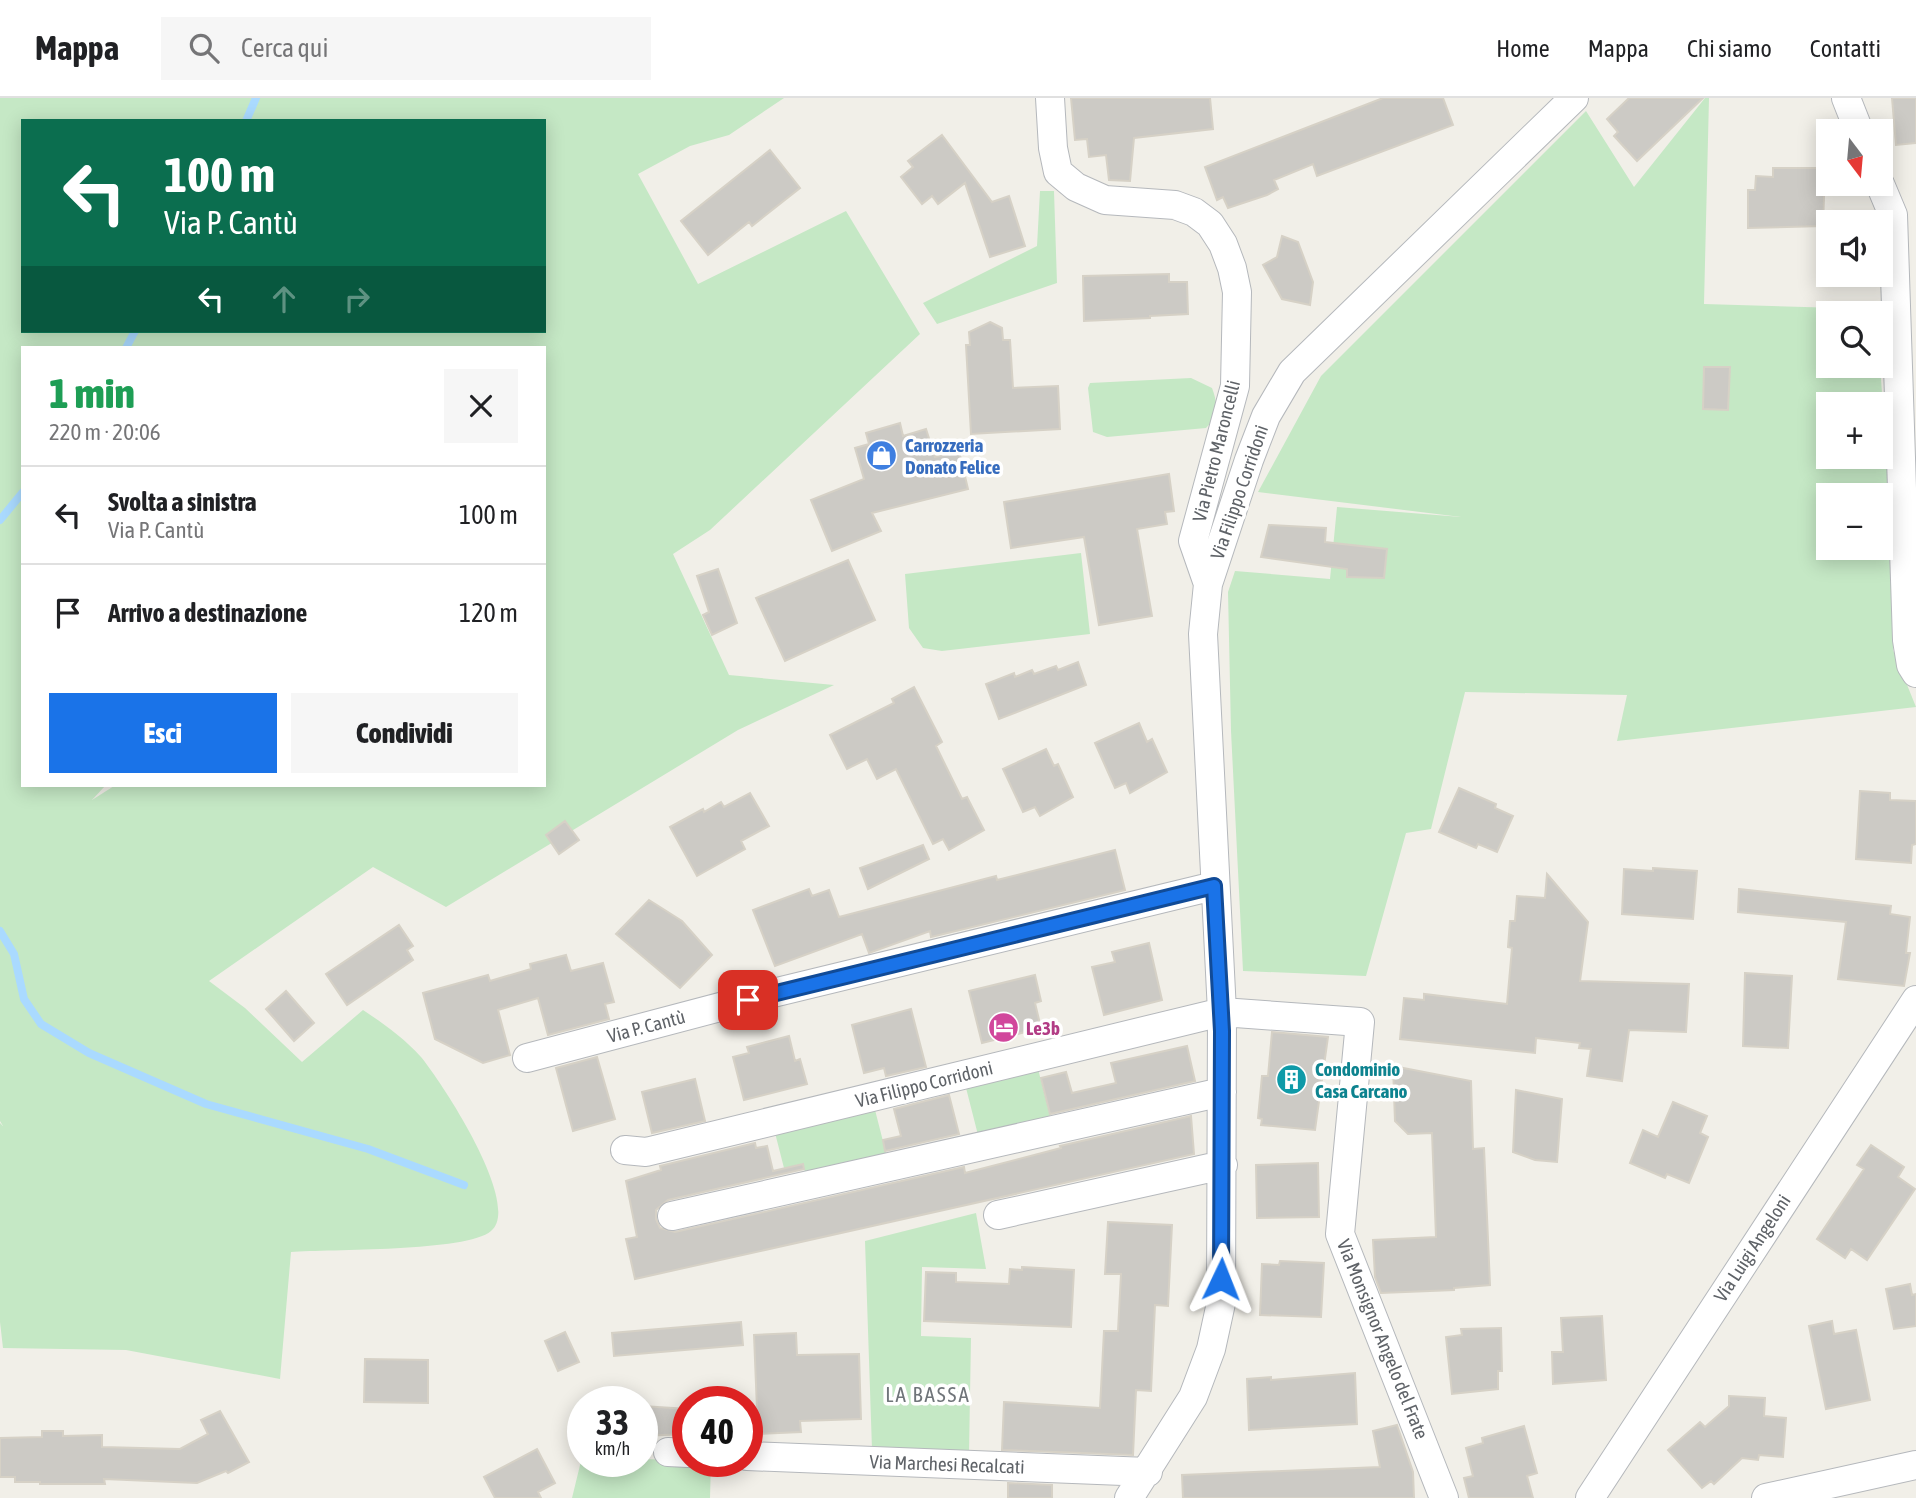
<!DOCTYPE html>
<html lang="it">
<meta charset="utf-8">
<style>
body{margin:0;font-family:"Asap Condensed",sans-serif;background:#f6f6f6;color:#202124;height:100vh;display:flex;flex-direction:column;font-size:26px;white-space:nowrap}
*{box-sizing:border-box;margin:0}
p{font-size:23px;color:#757577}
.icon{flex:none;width:38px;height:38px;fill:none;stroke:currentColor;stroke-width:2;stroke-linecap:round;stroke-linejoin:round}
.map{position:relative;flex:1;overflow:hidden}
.side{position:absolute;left:21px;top:248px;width:525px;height:441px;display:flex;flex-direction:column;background:#fff;border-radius:0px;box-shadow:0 4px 18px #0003}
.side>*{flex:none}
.top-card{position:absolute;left:21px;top:21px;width:525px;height:214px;border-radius:0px;box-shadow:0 4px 18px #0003;background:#0b6e4f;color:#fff;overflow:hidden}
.needle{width:46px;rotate:164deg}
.buttons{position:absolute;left:1816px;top:21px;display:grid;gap:14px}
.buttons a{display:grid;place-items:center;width:77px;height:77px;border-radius:0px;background:#fff;box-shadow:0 4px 18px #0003;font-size:35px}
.speed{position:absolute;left:567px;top:1288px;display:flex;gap:14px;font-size:35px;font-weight:700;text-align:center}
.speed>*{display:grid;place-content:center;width:91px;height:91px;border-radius:50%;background:#fff;box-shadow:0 4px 18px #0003;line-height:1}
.speed small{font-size:18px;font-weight:400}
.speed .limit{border:10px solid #d22;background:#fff;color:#111}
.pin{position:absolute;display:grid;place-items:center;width:60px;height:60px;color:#fff;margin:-30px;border-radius:14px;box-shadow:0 4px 10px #0006}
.me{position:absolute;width:77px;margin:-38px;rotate:2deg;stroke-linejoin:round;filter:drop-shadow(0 0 5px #0008)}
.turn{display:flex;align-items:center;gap:24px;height:147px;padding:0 28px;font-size:32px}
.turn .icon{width:91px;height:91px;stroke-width:2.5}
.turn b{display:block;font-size:49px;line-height:60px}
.lanes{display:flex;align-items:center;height:66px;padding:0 28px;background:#0003;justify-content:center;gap:35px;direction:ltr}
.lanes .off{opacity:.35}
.round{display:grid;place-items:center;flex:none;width:74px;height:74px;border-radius:0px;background:#f6f6f6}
.head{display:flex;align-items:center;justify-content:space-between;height:119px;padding:0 28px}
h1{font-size:42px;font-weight:800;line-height:52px;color:#1e9e55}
.button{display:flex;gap:14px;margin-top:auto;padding:14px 28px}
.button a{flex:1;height:80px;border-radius:0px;background:#1a73e8;color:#fff;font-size:28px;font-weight:800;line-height:80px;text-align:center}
.button a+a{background:#f6f6f6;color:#202124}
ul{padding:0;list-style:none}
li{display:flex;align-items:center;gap:21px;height:98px;padding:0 28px;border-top:2px solid #e0e0e0}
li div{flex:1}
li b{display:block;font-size:26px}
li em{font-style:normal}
header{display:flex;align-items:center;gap:42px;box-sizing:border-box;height:98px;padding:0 35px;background:#fff;border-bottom:2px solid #e0e0e0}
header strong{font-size:33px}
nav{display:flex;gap:38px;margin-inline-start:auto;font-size:24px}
.search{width:490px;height:63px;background:#f6f6f6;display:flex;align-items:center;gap:18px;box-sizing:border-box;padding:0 24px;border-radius:0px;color:#757577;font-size:26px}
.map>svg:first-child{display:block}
.green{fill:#c5e8c5;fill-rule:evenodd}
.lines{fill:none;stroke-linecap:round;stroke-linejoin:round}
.stream{stroke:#aadaff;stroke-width:8}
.building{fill:#cccac5;stroke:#d6d1c6;stroke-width:2}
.minor-casing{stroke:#b5b8bc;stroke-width:30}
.minor{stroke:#fff;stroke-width:28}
.route-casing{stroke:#114b97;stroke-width:18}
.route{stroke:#1a73e8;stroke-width:12}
.labels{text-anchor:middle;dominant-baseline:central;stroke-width:7;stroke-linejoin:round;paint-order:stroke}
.shop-label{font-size:19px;font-weight:bold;fill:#366cbe;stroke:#fff;text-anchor:start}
.street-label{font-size:19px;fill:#5f6368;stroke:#fff}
.hotel-label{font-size:19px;font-weight:bold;fill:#b23c85;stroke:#fff;text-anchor:start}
.culture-label{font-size:19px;font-weight:bold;fill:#0d838f;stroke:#fff;text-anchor:start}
.neighbourhood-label{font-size:21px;letter-spacing:2px;fill:#70757a;stroke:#fff}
</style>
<header>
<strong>Mappa</strong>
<div class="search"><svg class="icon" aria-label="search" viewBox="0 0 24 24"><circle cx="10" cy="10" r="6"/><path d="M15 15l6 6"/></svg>Cerca qui</div>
<nav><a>Home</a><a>Mappa</a><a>Chi siamo</a><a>Contatti</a></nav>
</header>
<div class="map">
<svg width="1916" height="1400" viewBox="0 0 1916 1400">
<rect width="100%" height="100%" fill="#f1efe8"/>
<path class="green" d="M 0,0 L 784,0 L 729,37 L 690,48 L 638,76 L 698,186 L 846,113 L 920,236 L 710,432 L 673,456 L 729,577 L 834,587 L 738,632 L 446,809 L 373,769 L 209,883 L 245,910 L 302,964 L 363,912 C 384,926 404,940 421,959 C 441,983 523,1107 491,1133 C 467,1154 329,1151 291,1154 L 280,1281 L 126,1252 L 3,1250 L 0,1224 L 0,1025 L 3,1028 L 0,1023 ZM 23,23 L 544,23 L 544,233 L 23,233 ZM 23,250 L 544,250 L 544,688 L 114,688 L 92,702 L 105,688 L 23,688 Z
M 1705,0 L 1709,0 L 1704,206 L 1875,211 L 1875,215 L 1829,215 L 1829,268 L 1880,268 L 1898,509 L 1893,552 L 1916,609 L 1617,643 L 1627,597 L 1465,594 L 1431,731 L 1406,735 L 1366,878 L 1243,873 L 1231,633 L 1228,494 L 1235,473 L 1330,481 L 1337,409 L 1461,419 L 1258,394 L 1321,278 L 1586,13 L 1634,89 ZM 1829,306 L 1881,306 L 1881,359 L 1829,359 ZM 1829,397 L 1881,397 L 1881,450 L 1829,450 Z
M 1040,93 L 1054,93 L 1057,185 L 937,226 L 923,205 L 1037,148 Z
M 1191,280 L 1212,290 C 1218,306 1219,317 1206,330 L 1107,339 L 1093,334 L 1088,290 L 1090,285 Z
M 1081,455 L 1090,536 L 942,553 L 923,550 L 909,530 L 905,476 Z
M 1036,963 L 1050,1018 L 978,1037 L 964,982 Z
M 873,1004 L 887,1059 L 806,1078 L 803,1066 L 784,1070 L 773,1027 Z
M 976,1115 L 986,1171 L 922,1169 L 921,1238 L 971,1240 L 969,1355 L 872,1351 L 865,1143 Z
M 582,1359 L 583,1363 L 642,1363 L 642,1361 L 711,1363 L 710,1400 L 572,1400 Z"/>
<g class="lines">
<path class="stream" d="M 246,23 L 256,0
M 126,250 L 135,233
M 0,422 L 23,394
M 0,833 L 14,856 L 24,901 L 41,926 L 89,955 L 206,1006 L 368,1051 L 464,1087"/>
</g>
<path class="building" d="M 1071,0 L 1210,0 L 1213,31 L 1134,40 L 1130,83 L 1109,82 L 1106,57 L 1089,59 L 1087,41 L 1075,42 Z
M 1383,0 L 1443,0 L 1453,27 L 1317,78 L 1313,66 L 1274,82 L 1278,91 L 1267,97 L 1228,110 L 1223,99 L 1217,102 L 1205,69 Z
M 1629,0 L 1703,0 L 1637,63 L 1614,38 L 1618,34 L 1607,21 Z
M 1892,0 L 1916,0 L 1916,45 L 1896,47 Z
M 942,37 L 992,104 L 1009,98 L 1025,148 L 990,159 L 965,85 L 938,106 L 932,98 L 922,106 L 901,79 L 913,69 L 908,63 Z
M 770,52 L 800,90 L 752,128 L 749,124 L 708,157 L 681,123 Z
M 1773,70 L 1825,70 L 1823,128 L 1748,130 L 1748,92 L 1755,92 L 1756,78 L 1773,79 Z
M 1282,138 L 1298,144 L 1313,184 L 1310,207 L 1282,201 L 1263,167 L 1277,159 Z
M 1169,176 L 1169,184 L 1187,184 L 1188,216 L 1150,218 L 1150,220 L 1084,223 L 1083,178 Z
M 990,224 L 1002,230 L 1003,242 L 1010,242 L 1013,290 L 1058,288 L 1060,331 L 971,336 L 966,247 L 970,247 L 969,234 Z
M 1704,269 L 1730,269 L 1728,312 L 1703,311 Z
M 900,325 L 903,338 L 926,331 L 935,359 L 959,353 L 968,391 L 872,415 L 881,433 L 832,453 L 811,402 L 864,381 L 855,350 L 869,346 L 866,335 Z
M 1169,376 L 1174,413 L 1165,414 L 1167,426 L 1137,431 L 1152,518 L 1099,527 L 1084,439 L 1011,450 L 1004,404 Z
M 1269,427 L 1326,430 L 1325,444 L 1387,451 L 1384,480 L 1347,479 L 1347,471 L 1261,459 Z
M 848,462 L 875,522 L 785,563 L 756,500 Z
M 718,471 L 737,525 L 712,537 L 703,517 L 709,514 L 697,478 Z
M 1078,564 L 1086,587 L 999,621 L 986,586 L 1014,575 L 1015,579 L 1032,572 L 1034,576 L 1056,568 L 1058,572 Z
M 914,589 L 942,644 L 936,648 L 962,701 L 967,699 L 984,732 L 949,752 L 943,741 L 933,746 L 896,671 L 877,681 L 867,661 L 847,671 L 830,637 L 894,605 L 892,601 Z
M 1139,625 L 1147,644 L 1152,641 L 1167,674 L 1130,695 L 1126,685 L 1115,690 L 1095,645 Z
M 1046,651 L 1054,668 L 1058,666 L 1073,699 L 1040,718 L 1035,709 L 1023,714 L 1003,671 Z
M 1459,690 L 1496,706 L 1495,710 L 1513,718 L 1497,754 L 1478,746 L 1476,750 L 1439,734 Z
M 1860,693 L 1890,695 L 1890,702 L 1916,703 L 1916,746 L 1912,747 L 1911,765 L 1856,761 Z
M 750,695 L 769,728 L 741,743 L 745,751 L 697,778 L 670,729 L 703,711 L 704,714 L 721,704 L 724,709 Z
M 565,723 L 579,742 L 559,756 L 546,737 Z
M 923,747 L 929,761 L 868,791 L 860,770 Z
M 1115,752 L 1125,792 L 931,839 L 930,833 L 869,855 L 862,836 L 775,868 L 753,812 L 809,791 L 812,798 L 829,792 L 839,819 L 996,778 L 997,782 Z
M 1653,770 L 1697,773 L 1693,821 L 1622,816 L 1624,771 L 1653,773 Z
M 1547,776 L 1588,824 L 1580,883 L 1689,886 L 1686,934 L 1629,932 L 1622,983 L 1587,978 L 1591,951 L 1579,950 L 1580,945 L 1536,940 L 1535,955 L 1400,941 L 1404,900 L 1424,902 L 1424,896 L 1507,906 L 1512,850 L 1508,849 L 1510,823 L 1515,823 L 1517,798 L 1545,800 Z
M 1739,791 L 1891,808 L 1890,816 L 1910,819 L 1906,855 L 1910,855 L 1904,888 L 1838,881 L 1846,824 L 1738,814 Z
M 649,802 L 682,823 L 712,857 L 680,890 L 616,836 Z
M 399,827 L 413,848 L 407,852 L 413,862 L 347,907 L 326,876 Z
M 1149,845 L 1162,902 L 1104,917 L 1092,869 L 1115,864 L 1112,854 Z
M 566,857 L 571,873 L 603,865 L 614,904 L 605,906 L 609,921 L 548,937 L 538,900 L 498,912 L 510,957 L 483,965 L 435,941 L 423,895 L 488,877 L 490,883 L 531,871 L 530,866 Z
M 1745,875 L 1792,878 L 1788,950 L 1743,948 Z
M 1035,877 L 1041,903 L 1035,905 L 1041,930 L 982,945 L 969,893 Z
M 286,893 L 314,925 L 294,943 L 266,911 Z
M 911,911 L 926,969 L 886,978 L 884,970 L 864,975 L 852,927 Z
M 1272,934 L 1328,939 L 1315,1032 L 1261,1027 L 1262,1021 L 1258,1020 L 1262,978 L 1268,978 Z
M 789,938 L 795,963 L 800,961 L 807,986 L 744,1002 L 733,959 L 749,955 L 747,949 Z
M 1187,948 L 1195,983 L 1050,1016 L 1041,980 L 1066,974 L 1072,995 L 1116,985 L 1111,965 Z
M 597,959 L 615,1021 L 573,1033 L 556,970 Z
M 1393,968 L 1471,983 L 1473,1051 L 1484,1050 L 1490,1187 L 1454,1190 L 1454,1192 L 1381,1195 L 1375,1179 L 1373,1142 L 1436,1139 L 1432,1035 L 1408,1036 L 1395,1023 Z
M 695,981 L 705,1023 L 652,1035 L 642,994 Z
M 1516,992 L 1562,1001 L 1557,1064 L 1535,1062 L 1513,1054 Z
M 949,997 L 959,1036 L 885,1053 L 883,1042 L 901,1038 L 894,1011 Z
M 1673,1004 L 1707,1018 L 1700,1035 L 1708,1039 L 1689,1085 L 1667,1076 L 1665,1080 L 1630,1065 L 1643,1032 L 1658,1039 Z
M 1191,1018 L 1194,1056 L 635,1181 L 626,1141 L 637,1139 L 626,1083 L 661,1072 L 660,1068 L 755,1045 L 756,1050 L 767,1048 L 773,1073 L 803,1066 L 804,1071 L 668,1102 L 656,1112 L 656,1121 L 660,1130 L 675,1134 L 964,1069 L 965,1075 L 1061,1050 L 1060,1048 Z
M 1871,1047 L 1904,1069 L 1898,1079 L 1915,1091 L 1867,1162 L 1851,1151 L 1845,1160 L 1817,1141 L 1864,1071 L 1857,1067 Z
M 1318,1065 L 1319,1119 L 1257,1120 L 1256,1067 Z
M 1108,1124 L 1172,1127 L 1168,1208 L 1155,1207 L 1151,1293 L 1136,1292 L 1133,1357 L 1002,1352 L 1004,1304 L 1100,1310 L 1104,1233 L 1118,1233 L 1121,1176 L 1105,1176 Z
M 1280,1163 L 1324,1165 L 1321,1219 L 1260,1217 L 1262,1166 L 1279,1167 Z
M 1022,1169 L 1074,1172 L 1071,1229 L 924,1223 L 926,1174 L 956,1175 L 956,1184 L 1009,1186 L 1010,1171 L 1022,1172 Z
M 1910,1186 L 1912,1197 L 1916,1196 L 1916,1228 L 1894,1231 L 1886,1191 Z
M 1602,1218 L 1606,1282 L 1553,1286 L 1552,1254 L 1563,1254 L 1561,1220 Z
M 1832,1223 L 1834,1236 L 1856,1232 L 1870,1302 L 1826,1311 L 1809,1228 Z
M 741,1224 L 743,1247 L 614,1258 L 612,1235 Z
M 1501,1230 L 1502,1273 L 1498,1273 L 1498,1291 L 1452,1296 L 1446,1239 L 1462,1237 L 1461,1231 Z
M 565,1234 L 579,1264 L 558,1273 L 545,1243 Z
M 796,1235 L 797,1257 L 859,1256 L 861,1321 L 800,1323 L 801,1334 L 758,1336 L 754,1237 Z
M 365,1261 L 428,1262 L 428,1305 L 364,1304 Z
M 1355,1275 L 1357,1326 L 1249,1332 L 1247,1281 L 1271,1279 L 1271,1282 Z
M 1729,1298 L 1765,1300 L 1764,1318 L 1786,1320 L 1783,1359 L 1759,1357 L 1758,1362 L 1742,1360 L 1714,1386 L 1711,1383 L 1702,1390 L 1668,1352 L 1700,1324 L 1705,1329 L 1729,1308 Z
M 642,1308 L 688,1311 L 688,1336 L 642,1338 Z
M 220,1313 L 249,1364 L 228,1375 L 226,1373 L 197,1385 L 104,1381 L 105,1386 L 40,1386 L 40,1384 L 15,1384 L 15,1379 L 0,1379 L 0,1340 L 42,1339 L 42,1333 L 63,1333 L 63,1338 L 102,1337 L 102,1349 L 180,1351 L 208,1336 L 201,1322 Z
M 1397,1327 L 1413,1374 L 1414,1400 L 1183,1400 L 1182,1377 L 1380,1369 L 1373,1333 Z
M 1524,1328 L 1537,1375 L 1527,1378 L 1533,1400 L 1469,1400 L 1464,1380 L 1473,1378 L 1466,1350 L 1483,1345 L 1482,1340 Z
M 537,1351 L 555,1385 L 538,1394 L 541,1400 L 495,1400 L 484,1379 Z
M 1008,1385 L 1052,1387 L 1052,1400 L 1008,1400 Z"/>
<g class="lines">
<defs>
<path id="minor" d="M 1050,0 L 1053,50 L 1058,74 L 1076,89 L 1105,102 L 1175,107 L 1194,114 L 1210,126 L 1223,146 L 1232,170 L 1237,194 L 1235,288 L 1193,443 L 1208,486
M 1846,0 L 1859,33
M 1880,86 L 1893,117 L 1907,542 L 1911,567 L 1916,575
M 527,960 L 773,895 L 1214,788
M 625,1052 L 646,1054 L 1222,914 L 1360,924 L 1340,1136 L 1444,1400
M 998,1117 L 1223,1067
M 672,1118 L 1222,994
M 668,1354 L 688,1355
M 747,1358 L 1148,1374
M 1129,1400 L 1193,1299 L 1211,1251 L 1221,1205 L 1222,914 L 1203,536 L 1208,486 L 1249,362 L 1266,318 L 1292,274 L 1574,0
M 1590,1400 L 1916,902
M 1766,1400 L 1916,1367"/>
</defs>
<use href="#minor" class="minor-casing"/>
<use href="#minor" class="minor"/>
</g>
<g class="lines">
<defs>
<path id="route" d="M 748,902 L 1214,788 L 1222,933 L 1221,1181"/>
</defs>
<use href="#route" class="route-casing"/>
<use href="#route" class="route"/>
</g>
<defs>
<symbol id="shop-disc" viewBox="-11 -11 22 22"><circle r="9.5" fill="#3f7fe0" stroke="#fff"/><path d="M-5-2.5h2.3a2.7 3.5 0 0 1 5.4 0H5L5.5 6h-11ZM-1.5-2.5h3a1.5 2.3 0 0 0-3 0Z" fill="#fff"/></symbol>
<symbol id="hotel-disc" viewBox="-11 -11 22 22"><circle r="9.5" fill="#d1479c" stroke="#fff"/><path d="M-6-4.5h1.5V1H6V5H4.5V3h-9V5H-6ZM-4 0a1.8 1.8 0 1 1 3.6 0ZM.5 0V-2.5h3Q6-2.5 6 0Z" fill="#fff"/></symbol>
<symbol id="building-disc" viewBox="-11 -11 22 22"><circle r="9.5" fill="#0f9aa8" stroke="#fff"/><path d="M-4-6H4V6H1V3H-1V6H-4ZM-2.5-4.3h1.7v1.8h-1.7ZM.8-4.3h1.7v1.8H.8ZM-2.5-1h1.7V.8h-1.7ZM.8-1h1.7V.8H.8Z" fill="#fff"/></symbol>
</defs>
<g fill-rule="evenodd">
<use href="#shop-disc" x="864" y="340" width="35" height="35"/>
<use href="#hotel-disc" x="986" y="912" width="35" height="35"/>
<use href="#building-disc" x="1274" y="964" width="35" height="35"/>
</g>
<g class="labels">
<g class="shop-label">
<text x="905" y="347">Carrozzeria<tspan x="905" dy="22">Donato Felice</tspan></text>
</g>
<g class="street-label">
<text transform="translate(1216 353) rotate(-76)">Via Pietro Maroncelli</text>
<text transform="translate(1239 394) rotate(-71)">Via Filippo Corridoni</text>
<text transform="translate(646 928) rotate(-15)">Via P. Cantù</text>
<text transform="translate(924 986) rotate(-14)">Via Filippo Corridoni</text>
<text transform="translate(1752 1150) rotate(-57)">Via Luigi Angeloni</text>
<text transform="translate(1383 1241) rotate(68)">Via Monsignor Angelo del Frate</text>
<text transform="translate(947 1366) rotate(2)">Via Marchesi Recalcati</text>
</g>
<g class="hotel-label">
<text x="1026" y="930">Le3b</text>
</g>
<g class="culture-label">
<text x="1315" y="971">Condominio<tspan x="1315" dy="22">Casa Carcano</tspan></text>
</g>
<g class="neighbourhood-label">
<text x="928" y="1296">LA BASSA</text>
</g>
</g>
</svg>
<div class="buttons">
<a><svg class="needle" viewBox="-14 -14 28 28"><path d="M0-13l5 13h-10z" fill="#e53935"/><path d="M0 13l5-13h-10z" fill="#757577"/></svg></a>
<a><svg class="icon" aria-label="sound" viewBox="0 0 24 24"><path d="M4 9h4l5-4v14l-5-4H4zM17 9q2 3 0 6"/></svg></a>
<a><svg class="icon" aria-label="search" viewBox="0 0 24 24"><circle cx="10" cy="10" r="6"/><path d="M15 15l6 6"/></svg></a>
<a>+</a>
<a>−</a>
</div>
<div class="speed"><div>33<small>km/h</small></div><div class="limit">40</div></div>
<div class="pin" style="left:748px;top:902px;background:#d93025"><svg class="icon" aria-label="arrive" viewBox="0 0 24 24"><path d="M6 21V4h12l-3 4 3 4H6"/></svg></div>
<svg class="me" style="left:1221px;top:1181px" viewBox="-20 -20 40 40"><path d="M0-17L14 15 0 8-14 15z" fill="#1a73e8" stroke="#fff" stroke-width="4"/></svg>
<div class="top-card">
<div class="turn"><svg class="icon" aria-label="left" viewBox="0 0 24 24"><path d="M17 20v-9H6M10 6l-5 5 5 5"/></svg><div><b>100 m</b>Via P. Cantù</div></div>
<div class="lanes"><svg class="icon" aria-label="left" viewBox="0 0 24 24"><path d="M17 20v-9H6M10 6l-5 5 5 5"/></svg><svg class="icon off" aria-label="ahead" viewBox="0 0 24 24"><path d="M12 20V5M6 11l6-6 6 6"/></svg><svg class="icon off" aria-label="right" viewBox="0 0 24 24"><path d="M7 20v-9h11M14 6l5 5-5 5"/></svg></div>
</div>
<section class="side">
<div class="head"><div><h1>1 min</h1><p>220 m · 20:06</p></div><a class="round"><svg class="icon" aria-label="close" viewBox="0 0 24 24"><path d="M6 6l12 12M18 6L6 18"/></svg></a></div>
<ul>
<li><svg class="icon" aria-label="left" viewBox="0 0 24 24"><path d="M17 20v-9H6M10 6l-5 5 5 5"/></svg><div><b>Svolta a sinistra</b><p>Via P. Cantù</p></div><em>100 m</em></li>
<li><svg class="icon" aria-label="arrive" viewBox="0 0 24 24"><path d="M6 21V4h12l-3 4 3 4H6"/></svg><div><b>Arrivo a destinazione</b></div><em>120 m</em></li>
</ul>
<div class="button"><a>Esci</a><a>Condividi</a></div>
</section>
</div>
